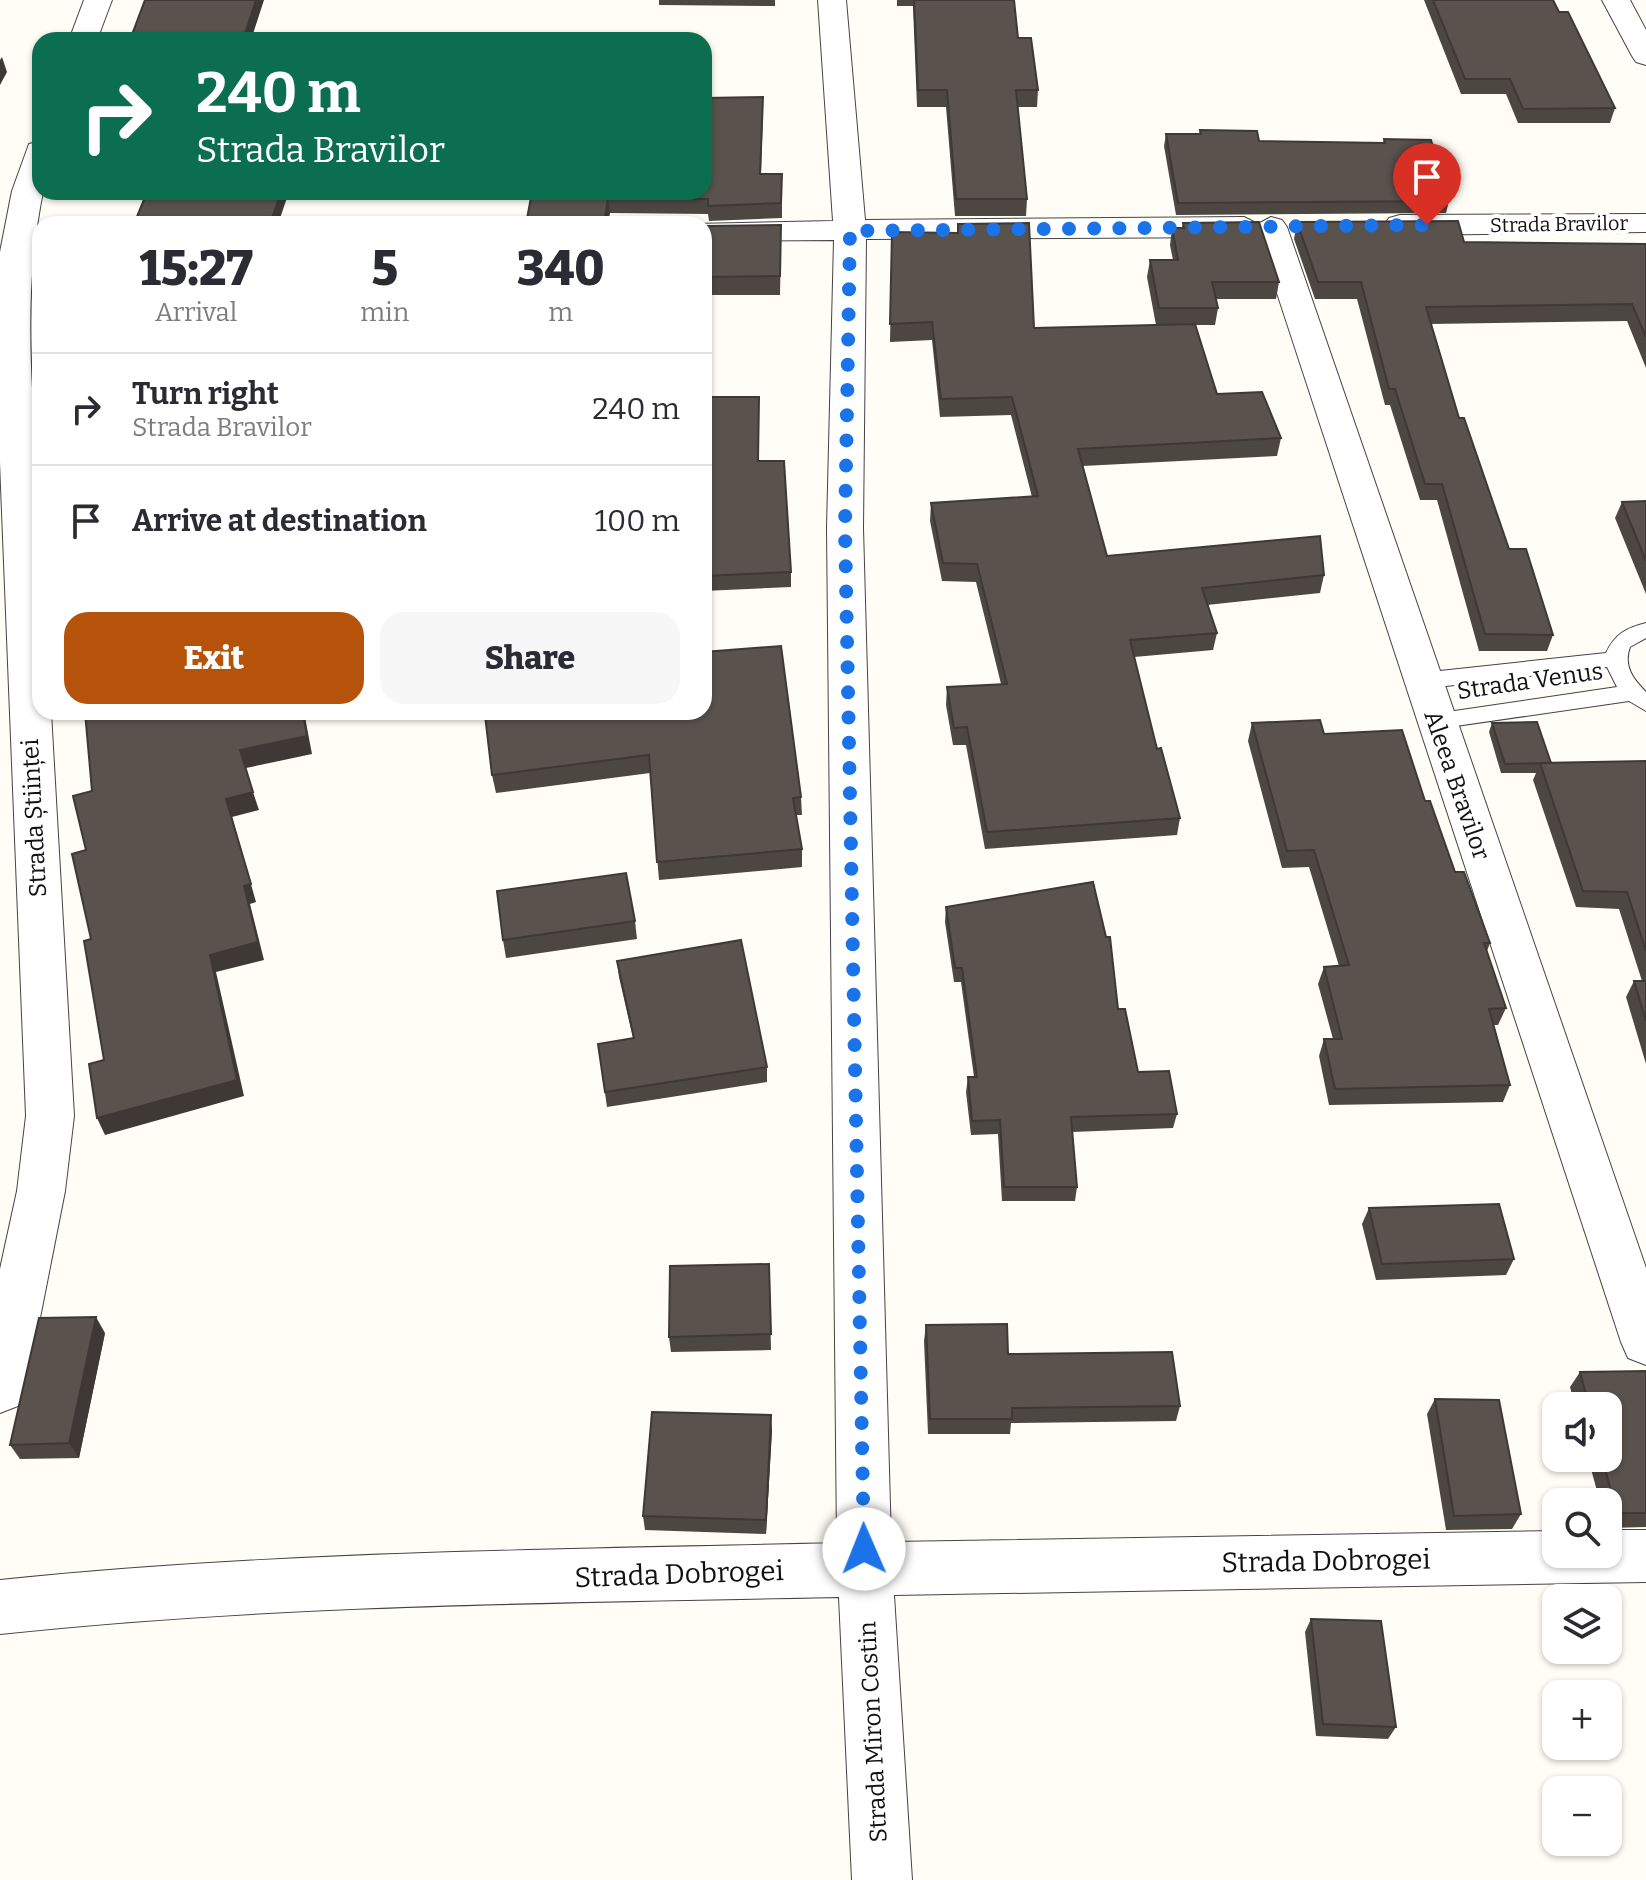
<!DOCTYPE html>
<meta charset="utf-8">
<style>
body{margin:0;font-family:Bitter,serif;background:#f7f7f7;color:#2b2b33;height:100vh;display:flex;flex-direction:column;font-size:30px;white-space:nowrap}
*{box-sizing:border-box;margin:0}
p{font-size:26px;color:#7c7c81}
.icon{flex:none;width:44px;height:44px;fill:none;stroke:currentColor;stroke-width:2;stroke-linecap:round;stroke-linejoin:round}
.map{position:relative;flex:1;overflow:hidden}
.panel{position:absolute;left:32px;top:216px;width:680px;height:504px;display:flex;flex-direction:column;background:#fff;border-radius:24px;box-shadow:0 2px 6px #0004}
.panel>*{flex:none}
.hud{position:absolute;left:32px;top:32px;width:680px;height:168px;border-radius:24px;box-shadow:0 2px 6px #0004;background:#0b6e4f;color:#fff;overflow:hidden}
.controls{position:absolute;left:1542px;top:1392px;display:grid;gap:16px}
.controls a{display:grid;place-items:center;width:80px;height:80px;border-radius:16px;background:#fff;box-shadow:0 2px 6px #0004;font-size:40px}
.pin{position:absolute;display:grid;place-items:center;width:68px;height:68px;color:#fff;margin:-82px -34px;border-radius:50% 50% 50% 0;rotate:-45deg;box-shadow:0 0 8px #0007}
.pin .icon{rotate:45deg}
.me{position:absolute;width:88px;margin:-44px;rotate:359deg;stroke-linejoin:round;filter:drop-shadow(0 0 6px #0008)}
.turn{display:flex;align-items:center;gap:28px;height:168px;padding:0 32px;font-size:36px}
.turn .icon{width:104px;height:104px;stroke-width:2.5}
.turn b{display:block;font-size:56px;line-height:68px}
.eta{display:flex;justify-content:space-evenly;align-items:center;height:136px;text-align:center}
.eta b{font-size:48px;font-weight:800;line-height:56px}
.button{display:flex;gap:16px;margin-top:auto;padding:16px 32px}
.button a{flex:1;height:92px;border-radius:24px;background:#b45309;color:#fff;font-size:32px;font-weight:800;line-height:92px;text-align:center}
.button a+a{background:#f7f7f7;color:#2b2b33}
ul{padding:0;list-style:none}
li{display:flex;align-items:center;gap:24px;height:112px;padding:0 32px;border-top:2px solid #e1e1e2}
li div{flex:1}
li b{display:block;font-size:30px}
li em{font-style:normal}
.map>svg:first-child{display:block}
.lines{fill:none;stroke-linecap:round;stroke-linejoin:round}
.service-casing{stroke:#444;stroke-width:2}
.minor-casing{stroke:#444;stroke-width:2}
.service{fill:#fff;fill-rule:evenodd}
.minor{fill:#fff;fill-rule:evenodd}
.wall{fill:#4d4742}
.shaded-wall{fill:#3f3936}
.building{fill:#5a524d;stroke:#3f3936;stroke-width:2}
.route{stroke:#1a73e8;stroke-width:14;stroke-dasharray:0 25.2}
.labels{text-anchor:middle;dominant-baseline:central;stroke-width:8;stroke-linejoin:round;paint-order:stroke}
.far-street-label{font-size:20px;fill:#111;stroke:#fff}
.street-label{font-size:24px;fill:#111;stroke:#fff}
.near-street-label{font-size:28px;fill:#111;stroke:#fff}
</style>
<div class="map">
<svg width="1646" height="1880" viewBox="0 0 1646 1880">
<rect width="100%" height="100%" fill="#fffdf5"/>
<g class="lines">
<defs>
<path id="service" d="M 1646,623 L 1646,638 L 1630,647 C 1623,666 1633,679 1646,692 L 1646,711 L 1629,701 L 1435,729 L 1427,727 L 1424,721 L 1427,715 L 1617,687 L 1607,667 L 1421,689 L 1413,686 L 1410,681 L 1413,676 L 1421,673 L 1606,653 C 1615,634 1626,628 1646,623 Z"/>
<path id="minor" d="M 84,0 L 112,0 L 97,40 L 69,40 Z
M 818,0 L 846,0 L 865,220 L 1244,217 L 1258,224 L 1271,217 L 1282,220 L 1287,227 L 1646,1268 L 1646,1365 L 1628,1358 L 1621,1342 L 1257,232 L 1244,237 L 866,239 L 863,528 L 891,1542 L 1556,1531 L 1556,1554 L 1608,1554 L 1608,1530 L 1646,1530 L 1646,1582 L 894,1595 L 912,1880 L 852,1880 L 839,1597 C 559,1603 278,1604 0,1634 L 0,1580 C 278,1551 558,1550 837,1543 L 827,528 L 834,240 L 704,241 L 704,224 L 694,224 L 833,221 Z
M 1602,0 L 1630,0 L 1646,30 L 1646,65 L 1636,62 L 1632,56 Z
M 40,141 L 40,192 L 43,192 C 20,304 34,404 40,516 C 43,581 40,647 40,712 L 51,712 L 74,1116 L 65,1191 L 26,1389 L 18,1406 L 0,1413 L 0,1269 L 17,1191 L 26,1116 L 0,462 L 0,252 L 12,191 L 29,144 Z
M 1646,214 L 1646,232 L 1400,235 L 1389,232 L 1384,225 L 1389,218 L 1400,215 Z"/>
</defs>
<use href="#service" class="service-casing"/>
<use href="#minor" class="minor-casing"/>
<use href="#service" class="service"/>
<use href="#minor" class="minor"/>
</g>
<path class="wall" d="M 659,0 L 775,0 L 775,6 L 659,5 Z
M 897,0 L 1014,0 L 1018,38 L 1038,90 L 1037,107 L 1018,107 L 1027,199 L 1026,216 L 955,216 L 946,107 L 917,107 L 913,6 L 897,6 Z
M 1424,0 L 1553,0 L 1559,12 L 1615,108 L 1610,123 L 1518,123 L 1506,94 L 1461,94 Z
M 763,112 L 761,174 L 782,174 L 782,218 L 709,221 L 708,214 L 610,213 L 526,224 Z
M 1200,130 L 1259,141 L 1383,143 L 1384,139 L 1449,201 L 1446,213 L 1176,215 L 1164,146 L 1166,134 L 1199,134 Z
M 1297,222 L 1464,242 L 1646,244 L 1646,368 L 1627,321 L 1431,324 L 1459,418 L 1509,549 L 1553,635 L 1547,651 L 1479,651 L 1437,500 L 1420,500 L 1390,405 L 1385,405 L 1357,299 L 1315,299 L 1294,239 Z
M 1183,223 L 1279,282 L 1276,299 L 1216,299 L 1218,308 L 1215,325 L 1195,325 L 1217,394 L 1281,438 L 1277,456 L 1083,466 L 1107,556 L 1324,575 L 1320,593 L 1207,605 L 1217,633 L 1213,650 L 1134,657 L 1157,749 L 1180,818 L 1177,835 L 985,849 L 966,745 L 953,745 L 946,705 L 947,687 L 1001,684 L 976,582 L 942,581 L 930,521 L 931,503 L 1032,497 L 1011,415 L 940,417 L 932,340 L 890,342 L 892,232 L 957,233 L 958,224 L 1034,328 L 1156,325 L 1147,277 L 1150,260 L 1173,260 L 1170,245 L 1172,228 L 1182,228 Z
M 781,243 L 780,295 L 704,295 L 704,267 Z
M 704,397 L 759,397 L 759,461 L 791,572 L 791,587 L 704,591 Z
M 1646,501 L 1646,594 L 1615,518 L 1622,502 Z
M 509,712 L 801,797 L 802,815 L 796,815 L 802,849 L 802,867 L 659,880 L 650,773 L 496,793 L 492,775 Z
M 1252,723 L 1324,734 L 1425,801 L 1455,872 L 1490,943 L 1487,951 L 1506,1008 L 1498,1025 L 1494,1025 L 1510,1085 L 1503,1102 L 1329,1105 L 1319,1056 L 1324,1039 L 1333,1039 L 1318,984 L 1324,967 L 1339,966 L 1309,867 L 1282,868 L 1248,741 Z
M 1492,723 L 1551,763 L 1646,761 L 1646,1064 L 1626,997 L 1634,981 L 1642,981 L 1619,909 L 1576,907 L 1533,780 L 1536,773 L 1501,773 L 1489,732 Z
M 946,907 L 1118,1009 L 1138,1072 L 1177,1114 L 1173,1128 L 1072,1132 L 1077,1187 L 1075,1201 L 1002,1201 L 998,1134 L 971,1135 L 966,1092 L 968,1077 L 974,1077 L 961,982 L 954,982 L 945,922 Z
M 635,921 L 637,939 L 506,958 L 503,940 Z
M 617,961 L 767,1067 L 767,1082 L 607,1107 L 598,1044 L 633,1038 L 619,977 Z
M 1369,1208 L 1514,1259 L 1506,1275 L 1376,1280 L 1362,1224 Z
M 769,1264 L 771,1350 L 671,1352 L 669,1337 Z
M 926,1325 L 1008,1354 L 1180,1406 L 1176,1421 L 1011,1423 L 1010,1434 L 928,1434 L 924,1341 Z
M 105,1333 L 79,1458 L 20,1459 L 10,1445 Z
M 1646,1371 L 1646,1527 L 1608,1528 L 1608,1502 L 1600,1502 L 1588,1458 L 1608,1458 L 1608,1406 L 1575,1406 L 1570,1387 L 1580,1372 Z
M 1435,1399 L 1521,1514 L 1512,1529 L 1446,1530 L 1427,1414 Z
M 772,1430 L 766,1534 L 645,1530 L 643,1516 Z
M 1311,1619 L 1396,1727 L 1388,1739 L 1316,1736 L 1305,1632 Z"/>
<path class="shaded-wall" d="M 256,0 L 264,0 L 251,40 L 243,40 Z
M 2,57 L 7,72 L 0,85 L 0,60 Z
M 281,192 L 289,192 L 278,224 L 270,224 Z
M 608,198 L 610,213 L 608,224 L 604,224 Z
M 303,712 L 304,712 L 312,754 L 246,768 L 240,750 Z
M 253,792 L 259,810 L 232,817 L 256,902 L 250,904 L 264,960 L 216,972 L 244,1096 L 105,1135 L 97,1118 L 210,955 L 244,886 L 226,799 Z
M 96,1317 L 105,1333 L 79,1458 L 69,1443 Z
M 771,1415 L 772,1430 L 766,1534 L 766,1520 Z"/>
<path class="building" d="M 145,0 L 256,0 L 243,40 L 130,40 Z
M 914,0 L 1014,0 L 1018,38 L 1031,38 L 1038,90 L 1016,90 L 1027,199 L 956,199 L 947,90 L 918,90 Z
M 1433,0 L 1553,0 L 1559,12 L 1568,12 L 1615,108 L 1523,109 L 1510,79 L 1465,79 Z
M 406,38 L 448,39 L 448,40 L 406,40 Z
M 763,97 L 760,174 L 782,174 L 781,203 L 708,206 L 708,199 L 608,198 L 604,224 L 526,224 L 532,192 L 704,192 L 704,98 Z
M 1200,130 L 1257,131 L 1259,141 L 1385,143 L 1384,139 L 1431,140 L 1449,201 L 1178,203 L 1166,134 L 1201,134 Z
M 147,192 L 281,192 L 270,224 L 134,224 Z
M 1458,221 L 1464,242 L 1646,244 L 1646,337 L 1632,304 L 1426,307 L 1459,418 L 1464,418 L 1509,549 L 1526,549 L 1553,635 L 1485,634 L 1442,484 L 1425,484 L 1395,389 L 1389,389 L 1361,282 L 1318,282 L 1297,222 Z
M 1259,222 L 1279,282 L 1212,282 L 1218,308 L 1159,308 L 1150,260 L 1178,260 L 1172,228 L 1184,228 L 1183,223 Z
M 1029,223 L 1034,328 L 1195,324 L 1217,394 L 1262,392 L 1281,438 L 1078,449 L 1107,556 L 1320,536 L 1324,575 L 1202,588 L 1217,633 L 1130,640 L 1157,749 L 1161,748 L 1180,818 L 987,832 L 967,727 L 954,728 L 947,687 L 1007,684 L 977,564 L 943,563 L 931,503 L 1038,496 L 1012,397 L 941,399 L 932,322 L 890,324 L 892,232 L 958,233 L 958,224 Z
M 781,225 L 780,276 L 704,277 L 706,226 Z
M 704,397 L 759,397 L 758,461 L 784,461 L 791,572 L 704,576 Z
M 1646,501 L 1646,561 L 1622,502 Z
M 781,646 L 801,797 L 793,798 L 802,849 L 657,862 L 649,755 L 492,775 L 485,715 L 509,712 L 704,712 L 704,652 Z
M 85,712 L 303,712 L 307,736 L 240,750 L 253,792 L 226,799 L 251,884 L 244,886 L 258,942 L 210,955 L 237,1080 L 97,1118 L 89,1064 L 104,1060 L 84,941 L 91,939 L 72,854 L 86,850 L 73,796 L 92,791 Z
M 1320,720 L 1324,734 L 1402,730 L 1425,801 L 1430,801 L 1455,872 L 1464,872 L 1490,943 L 1484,943 L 1506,1008 L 1489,1009 L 1510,1085 L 1335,1089 L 1324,1039 L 1342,1039 L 1324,967 L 1349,965 L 1314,850 L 1287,851 L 1252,723 Z
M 1537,722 L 1551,763 L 1505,764 L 1492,723 Z
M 1646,761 L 1646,951 L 1627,892 L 1583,891 L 1540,763 Z
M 626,873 L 635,921 L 503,940 L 497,891 Z
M 1093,882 L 1106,937 L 1110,937 L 1118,1009 L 1125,1009 L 1138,1072 L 1169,1071 L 1177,1114 L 1071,1117 L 1077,1187 L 1004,1187 L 1000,1120 L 972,1121 L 968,1077 L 977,1077 L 962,968 L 955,968 L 946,907 Z
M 741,940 L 767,1067 L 605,1092 L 598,1044 L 634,1038 L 617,961 Z
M 1634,981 L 1646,981 L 1646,1021 Z
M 1499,1204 L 1514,1259 L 1382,1264 L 1369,1208 Z
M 769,1264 L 771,1334 L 669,1337 L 670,1266 Z
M 96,1317 L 69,1443 L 10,1445 L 39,1318 Z
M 1007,1324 L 1008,1354 L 1172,1352 L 1180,1406 L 1012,1408 L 1012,1419 L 930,1419 L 926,1325 Z
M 1646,1371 L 1646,1513 L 1617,1513 L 1602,1458 L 1608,1458 L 1608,1406 L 1589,1406 L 1580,1372 Z
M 1435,1399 L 1499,1400 L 1521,1514 L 1454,1516 Z
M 652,1412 L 771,1415 L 766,1520 L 643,1516 Z
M 1311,1619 L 1381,1621 L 1396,1727 L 1323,1724 Z"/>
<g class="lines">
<path class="route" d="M 864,1549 L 845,528 L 850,231 L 1427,225"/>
</g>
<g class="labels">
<g class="far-street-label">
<text transform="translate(1559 224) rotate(-1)">Strada Bravilor</text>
</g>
<g class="street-label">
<text transform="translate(1530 681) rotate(-8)">Strada Venus</text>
<text transform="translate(1457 785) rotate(71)">Aleea Bravilor</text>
<text transform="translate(34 818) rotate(-93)">Strada Științei</text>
<text transform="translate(873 1732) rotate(-93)">Strada Miron Costin</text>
</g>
<g class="near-street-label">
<text transform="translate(1326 1561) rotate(-1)">Strada Dobrogei</text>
<text transform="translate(679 1574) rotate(-2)">Strada Dobrogei</text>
</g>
</g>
</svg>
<div class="controls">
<a><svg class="icon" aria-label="sound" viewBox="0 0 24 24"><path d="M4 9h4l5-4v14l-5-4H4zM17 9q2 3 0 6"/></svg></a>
<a><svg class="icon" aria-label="search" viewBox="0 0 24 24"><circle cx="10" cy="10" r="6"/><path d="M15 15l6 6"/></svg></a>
<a><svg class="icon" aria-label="layers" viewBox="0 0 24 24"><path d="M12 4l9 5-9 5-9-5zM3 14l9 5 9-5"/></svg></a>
<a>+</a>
<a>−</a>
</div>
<div class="pin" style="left:1427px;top:225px;background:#d93025"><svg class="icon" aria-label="arrive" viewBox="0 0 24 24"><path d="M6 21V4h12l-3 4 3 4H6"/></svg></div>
<svg class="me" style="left:864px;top:1549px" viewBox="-20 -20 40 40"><circle r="19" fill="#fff"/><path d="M0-13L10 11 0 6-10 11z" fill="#1a73e8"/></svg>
<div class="hud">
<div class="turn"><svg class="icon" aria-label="right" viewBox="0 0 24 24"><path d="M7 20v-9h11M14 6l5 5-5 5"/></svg><div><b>240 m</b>Strada Bravilor</div></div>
</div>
<section class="panel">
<div class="eta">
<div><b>15:27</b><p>Arrival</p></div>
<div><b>5</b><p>min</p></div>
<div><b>340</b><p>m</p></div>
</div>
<ul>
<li><svg class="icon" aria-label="right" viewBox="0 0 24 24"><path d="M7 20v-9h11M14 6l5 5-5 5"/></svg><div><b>Turn right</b><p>Strada Bravilor</p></div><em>240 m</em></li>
<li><svg class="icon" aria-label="arrive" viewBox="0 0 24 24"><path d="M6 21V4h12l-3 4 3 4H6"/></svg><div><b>Arrive at destination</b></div><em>100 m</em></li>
</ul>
<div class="button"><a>Exit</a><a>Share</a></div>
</section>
</div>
